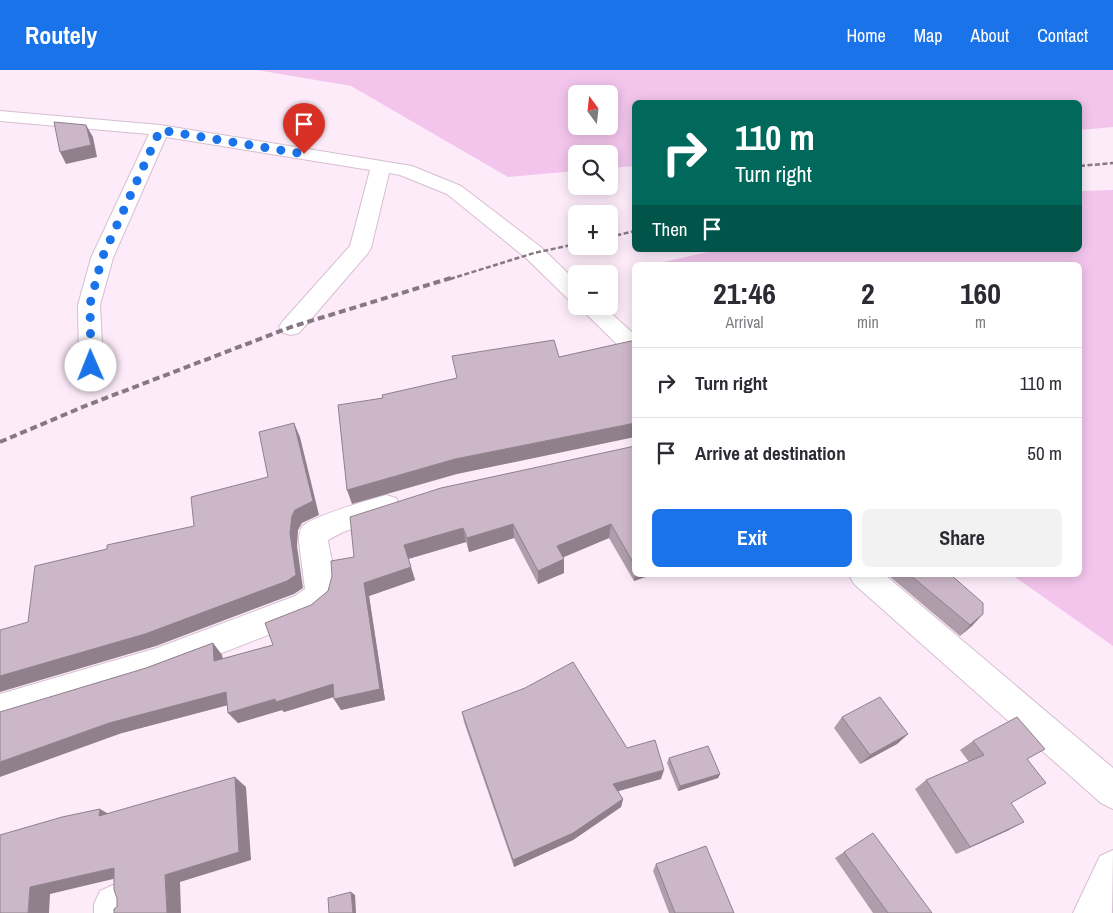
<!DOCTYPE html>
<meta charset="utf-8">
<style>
body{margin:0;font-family:"Archivo Narrow",sans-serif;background:#f2f2f3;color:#2b2b33;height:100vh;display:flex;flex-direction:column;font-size:19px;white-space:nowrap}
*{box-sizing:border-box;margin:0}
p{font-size:16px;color:#7c7c81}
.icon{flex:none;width:28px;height:28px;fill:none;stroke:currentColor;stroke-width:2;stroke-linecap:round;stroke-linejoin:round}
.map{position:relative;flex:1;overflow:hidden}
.panel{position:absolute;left:632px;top:192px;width:450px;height:315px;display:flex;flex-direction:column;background:#fff;border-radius:8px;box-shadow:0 2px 12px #0003}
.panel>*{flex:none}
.banner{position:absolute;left:632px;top:30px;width:450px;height:152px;border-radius:8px;box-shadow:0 2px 12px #0003;background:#00695c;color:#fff;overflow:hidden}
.needle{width:32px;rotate:345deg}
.controls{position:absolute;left:568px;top:15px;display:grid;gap:10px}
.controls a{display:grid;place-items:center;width:50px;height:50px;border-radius:8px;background:#fff;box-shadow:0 2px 12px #0003;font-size:25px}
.pin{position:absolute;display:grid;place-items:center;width:42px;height:42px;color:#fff;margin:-51px -21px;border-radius:50% 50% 50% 0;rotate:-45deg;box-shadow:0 0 5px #0007}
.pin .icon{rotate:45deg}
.me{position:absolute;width:55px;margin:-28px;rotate:359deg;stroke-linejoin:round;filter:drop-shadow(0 0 4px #0008)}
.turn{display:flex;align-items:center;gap:18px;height:105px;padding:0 20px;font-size:22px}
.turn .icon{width:65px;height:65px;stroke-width:2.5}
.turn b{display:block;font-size:35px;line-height:42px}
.then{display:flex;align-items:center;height:48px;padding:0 20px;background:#0003;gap:10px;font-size:19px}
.eta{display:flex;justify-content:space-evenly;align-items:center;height:85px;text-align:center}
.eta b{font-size:30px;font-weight:700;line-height:35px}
.primary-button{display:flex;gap:10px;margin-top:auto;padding:10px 20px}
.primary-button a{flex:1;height:58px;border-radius:8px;background:#1a73e8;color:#fff;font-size:20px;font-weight:700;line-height:58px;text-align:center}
.primary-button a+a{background:#f2f2f3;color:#2b2b33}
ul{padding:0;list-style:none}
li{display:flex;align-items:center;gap:15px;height:70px;padding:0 20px;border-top:1px solid #e1e1e2}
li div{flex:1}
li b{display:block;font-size:19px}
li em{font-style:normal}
header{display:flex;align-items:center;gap:30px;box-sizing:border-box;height:70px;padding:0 25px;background:#1a73e8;color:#fff}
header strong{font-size:24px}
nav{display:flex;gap:28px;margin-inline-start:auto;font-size:18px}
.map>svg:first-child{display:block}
.water{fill:#f3c5ed;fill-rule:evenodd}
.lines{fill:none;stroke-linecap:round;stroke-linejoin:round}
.minor-casing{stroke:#d5bfd1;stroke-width:2}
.minor{fill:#fff;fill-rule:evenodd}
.rail-far1{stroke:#867984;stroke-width:2.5;stroke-dasharray:5 2.5;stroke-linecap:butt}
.rail{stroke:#867984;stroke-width:4;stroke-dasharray:7 4;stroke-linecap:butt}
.wall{fill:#af9dac}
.shaded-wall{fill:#8f808c}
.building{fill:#ccb7c8;stroke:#8f808c}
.route{stroke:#1a73e8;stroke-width:9;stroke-dasharray:0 16.2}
</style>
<header>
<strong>Routely</strong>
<nav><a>Home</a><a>Map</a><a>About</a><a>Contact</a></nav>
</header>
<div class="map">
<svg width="1113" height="843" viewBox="0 0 1113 843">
<rect width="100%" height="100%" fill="#fdebfa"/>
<path class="water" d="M 257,0 L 1113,0 L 1113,57 L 1080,60 L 1080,32 L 635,32 L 635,96 L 609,98 L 609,84 L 576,84 L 576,101 L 508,107 L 351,16 ZM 576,24 L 609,24 L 609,56 L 576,56 Z
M 1113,120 L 1113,576 L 1012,505 L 1080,505 L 1080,195 L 650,195 L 717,180 L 1080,180 L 1080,121 Z"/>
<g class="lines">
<defs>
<path id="minor" d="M 0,41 L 160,55 L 412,96 L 461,116 L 542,178 L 576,211 L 576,231 L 568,229 L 526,188 L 447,124 L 400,105 L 389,103 L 371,178 L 368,183 L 299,263 L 291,265 L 283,263 L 279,257 L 283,251 L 350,176 L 370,100 L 166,67 L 113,188 L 100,235 L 103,295 L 100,301 L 91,304 L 82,301 L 79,295 L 78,235 L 91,188 L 149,64 L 0,51 Z
M 578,236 L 603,236 L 635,265 L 635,286 L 627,284 Z
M 386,425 L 396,428 L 400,436 L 396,444 L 343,462 L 328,470 C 330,489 342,515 332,533 C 328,538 322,542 317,546 L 157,608 L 0,656 L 0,624 L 157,578 L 295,526 L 305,519 L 299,472 C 299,466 299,462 302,457 C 311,446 370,430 386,425 Z
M 849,505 L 885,505 L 1113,698 L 1113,739 L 1101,733 L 854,514 Z
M 1113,780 L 1112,843 L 1073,843 L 1100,786 Z
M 113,815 L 126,821 L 132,834 L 132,843 L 94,843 L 94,834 L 100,821 Z"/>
</defs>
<use href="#minor" class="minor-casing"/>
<use href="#minor" class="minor"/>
<path class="rail-far1" d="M 1080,96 L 1113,93
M 609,167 L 635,161
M 450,209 L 534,183 L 576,174"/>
<path class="rail" d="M 0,372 L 85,336 L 291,257 L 454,207"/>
</g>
<path class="wall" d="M 635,376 L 635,505 L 651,505 L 634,511 L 609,468 L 563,487 L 564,503 L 538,514 L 514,468 L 469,482 L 466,472 L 408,489 L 415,510 L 369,526 L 385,630 L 341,640 L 334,629 L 334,627 L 284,642 L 282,640 L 238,653 L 227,635 L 122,663 L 146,598 L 213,573 L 222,585 L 223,589 L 273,575 L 311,535 L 328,521 L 354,487 Z
M 888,505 L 951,505 L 973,555 L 960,566 Z
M 462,642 L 627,678 L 661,709 L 618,721 L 623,729 L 621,737 L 573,770 L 514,797 L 464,652 Z
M 842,647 L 908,664 L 897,674 L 860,694 L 834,658 Z
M 973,671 L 1028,690 L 1011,733 L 1009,760 L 956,784 L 915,719 L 926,710 L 969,692 L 960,680 Z
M 669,688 L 720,704 L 718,708 L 678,721 L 667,693 Z
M 844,782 L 932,843 L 873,843 L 835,788 Z
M 656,794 L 734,843 L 669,843 L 653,801 Z"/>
<path class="shaded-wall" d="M 86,55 L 93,67 L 97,87 L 66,94 L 60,82 Z
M 294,353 L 300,367 L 319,445 L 302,453 L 298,460 L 297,476 L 303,518 L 294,524 L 156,576 L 0,622 L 0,606 L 290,463 Z
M 635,353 L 635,367 L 457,404 L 352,434 L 347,420 L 455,389 Z
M 513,454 L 514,468 L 469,482 L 467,468 Z
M 611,454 L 609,468 L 557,490 L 557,476 Z
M 463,458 L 466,472 L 408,489 L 404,475 Z
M 564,489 L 564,503 L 538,514 L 538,501 Z
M 411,497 L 415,510 L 369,526 L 385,630 L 341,640 L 334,629 L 364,513 Z
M 635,505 L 651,505 L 634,511 Z
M 983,544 L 973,555 L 960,566 L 970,555 Z
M 213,573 L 222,585 L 224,603 L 214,591 Z
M 333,614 L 340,625 L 284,642 L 282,640 L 238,653 L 228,643 L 275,629 Z
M 226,622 L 236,633 L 122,663 L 0,707 L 0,692 L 109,653 Z
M 908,664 L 897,674 L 860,694 L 870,685 Z
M 664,700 L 661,709 L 612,723 L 613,714 Z
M 720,704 L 718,708 L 678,721 L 680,716 Z
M 235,707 L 246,717 L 251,790 L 180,812 L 181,843 L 167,843 L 165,805 Z
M 623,729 L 621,737 L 573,770 L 514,797 L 513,790 Z
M 100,739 L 116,748 L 99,746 Z
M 1024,752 L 1009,760 L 956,784 L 970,777 Z
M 114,798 L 130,805 L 50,824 L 49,843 L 28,843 L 30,817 Z
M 351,822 L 355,825 L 356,843 L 353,843 Z"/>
<path class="building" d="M 54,52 L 86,55 L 91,75 L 60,82 Z
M 554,270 L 559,287 L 631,271 L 635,272 L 635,353 L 455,389 L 347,420 L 338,335 L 383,328 L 382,325 L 457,308 L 452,286 Z
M 294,353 L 313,431 L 295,440 L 292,446 L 290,463 L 296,505 L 287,511 L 145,564 L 0,606 L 0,560 L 28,552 L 35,496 L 107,479 L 107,475 L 194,456 L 191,427 L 268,407 L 259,362 Z
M 635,376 L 635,496 L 611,454 L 557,476 L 564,489 L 538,501 L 513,454 L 467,468 L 463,458 L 404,475 L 411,497 L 364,513 L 380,619 L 334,629 L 333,614 L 276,632 L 275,629 L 228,643 L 226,622 L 109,653 L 0,692 L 0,642 L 146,598 L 213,573 L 214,591 L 273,575 L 265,553 L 311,535 L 328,521 L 332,506 L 331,491 L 354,487 L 350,447 L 441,418 Z
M 910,505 L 951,505 L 983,533 L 983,544 L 970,555 Z
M 573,592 L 627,678 L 655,670 L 664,700 L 613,714 L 623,729 L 573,763 L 513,790 L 462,642 L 525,618 Z
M 880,627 L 908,664 L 870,685 L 842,647 Z
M 1017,647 L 1045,679 L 1027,689 L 1046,713 L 1011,733 L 1024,752 L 970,777 L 926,710 L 984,685 L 973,671 Z
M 708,676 L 720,704 L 680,716 L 669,688 Z
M 235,707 L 239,782 L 165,805 L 167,843 L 114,843 L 114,839 L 117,837 L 117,828 L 114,820 L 114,798 L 30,817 L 28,843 L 0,843 L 0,765 L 62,747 L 100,739 L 99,746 Z
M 873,763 L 932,843 L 888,843 L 844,782 Z
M 706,776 L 734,843 L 675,843 L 656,794 Z
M 351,822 L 353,843 L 329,843 L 328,828 Z"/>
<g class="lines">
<path class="route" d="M 91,296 L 90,234 L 102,188 L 160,60 L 304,84"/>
</g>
</svg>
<div class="controls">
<a><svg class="needle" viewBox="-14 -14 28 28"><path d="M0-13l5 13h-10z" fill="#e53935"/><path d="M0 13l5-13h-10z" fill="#7c7c81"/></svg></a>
<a><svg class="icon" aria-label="search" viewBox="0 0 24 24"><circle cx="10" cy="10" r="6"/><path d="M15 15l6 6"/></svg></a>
<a>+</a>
<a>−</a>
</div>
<div class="pin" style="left:304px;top:84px;background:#d93025"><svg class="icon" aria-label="arrive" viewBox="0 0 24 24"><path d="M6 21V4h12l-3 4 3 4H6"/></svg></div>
<svg class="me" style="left:91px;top:296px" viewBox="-20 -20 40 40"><circle r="19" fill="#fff"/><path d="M0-13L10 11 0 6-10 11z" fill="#1a73e8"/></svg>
<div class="banner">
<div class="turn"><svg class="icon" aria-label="right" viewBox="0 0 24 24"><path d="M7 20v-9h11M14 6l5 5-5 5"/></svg><div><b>110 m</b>Turn right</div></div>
<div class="then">Then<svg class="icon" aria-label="arrive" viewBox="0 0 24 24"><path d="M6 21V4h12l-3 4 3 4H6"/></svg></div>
</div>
<section class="panel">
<div class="eta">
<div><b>21:46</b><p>Arrival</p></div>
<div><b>2</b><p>min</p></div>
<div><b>160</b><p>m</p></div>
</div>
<ul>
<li><svg class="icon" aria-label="right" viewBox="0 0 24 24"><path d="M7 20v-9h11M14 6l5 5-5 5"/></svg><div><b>Turn right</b></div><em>110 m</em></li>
<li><svg class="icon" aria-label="arrive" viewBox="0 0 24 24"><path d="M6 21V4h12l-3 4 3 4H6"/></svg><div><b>Arrive at destination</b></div><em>50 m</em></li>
</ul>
<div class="primary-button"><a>Exit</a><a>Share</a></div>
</section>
</div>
